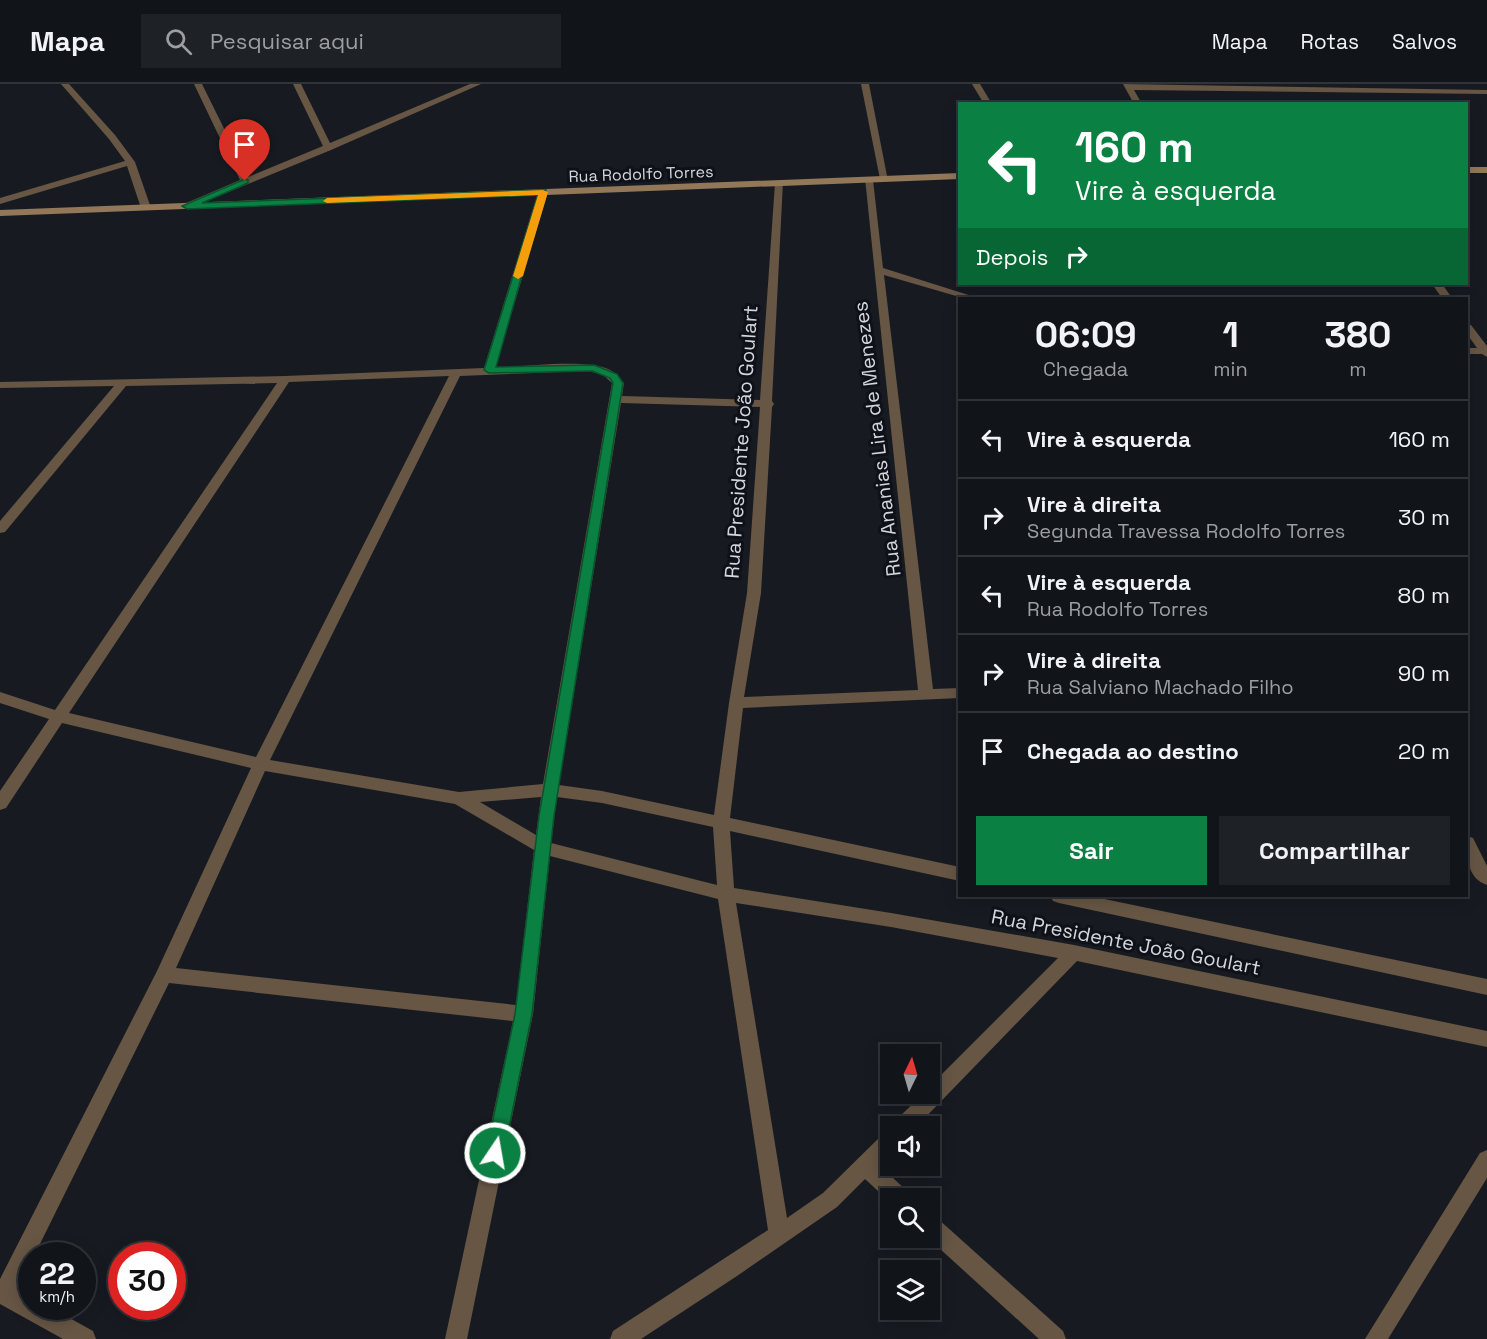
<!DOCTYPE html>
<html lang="pt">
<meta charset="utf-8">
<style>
body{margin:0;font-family:"Space Grotesk",sans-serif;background:#1e2126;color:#f1f3f6;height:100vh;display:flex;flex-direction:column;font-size:22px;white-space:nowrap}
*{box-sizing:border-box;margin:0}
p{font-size:20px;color:#9c9ea2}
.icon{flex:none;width:33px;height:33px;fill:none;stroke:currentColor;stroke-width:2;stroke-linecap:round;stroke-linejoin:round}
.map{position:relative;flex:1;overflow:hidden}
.panel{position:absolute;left:958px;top:213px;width:510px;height:600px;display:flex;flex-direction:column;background:#111419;border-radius:0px;box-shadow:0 3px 15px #0003,0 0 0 2px #303338}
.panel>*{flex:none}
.guide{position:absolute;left:958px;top:18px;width:510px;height:183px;border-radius:0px;box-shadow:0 3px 15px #0003,0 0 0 2px #303338;background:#0b8043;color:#fff;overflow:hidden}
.needle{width:39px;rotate:5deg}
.controls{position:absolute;left:880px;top:960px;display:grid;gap:12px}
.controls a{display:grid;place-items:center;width:60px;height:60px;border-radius:0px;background:#111419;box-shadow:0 3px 15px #0003,0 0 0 2px #303338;font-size:30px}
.speed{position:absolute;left:18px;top:1158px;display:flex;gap:12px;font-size:30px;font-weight:700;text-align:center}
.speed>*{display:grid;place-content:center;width:78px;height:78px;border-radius:50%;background:#111419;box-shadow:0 3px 15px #0003,0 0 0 2px #303338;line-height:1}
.speed small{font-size:15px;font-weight:400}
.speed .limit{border:9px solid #d22;background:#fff;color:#111}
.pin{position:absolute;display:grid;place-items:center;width:51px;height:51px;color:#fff;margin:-62px -26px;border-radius:50% 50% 50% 0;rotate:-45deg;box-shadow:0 0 6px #0007}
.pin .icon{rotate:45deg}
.me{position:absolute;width:66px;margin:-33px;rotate:12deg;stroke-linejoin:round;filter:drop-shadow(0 0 4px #0008)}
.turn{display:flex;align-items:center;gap:21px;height:126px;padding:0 18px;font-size:27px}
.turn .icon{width:78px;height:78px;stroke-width:2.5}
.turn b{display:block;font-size:42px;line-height:51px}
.then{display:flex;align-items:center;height:57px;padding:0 18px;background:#0003;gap:12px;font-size:22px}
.eta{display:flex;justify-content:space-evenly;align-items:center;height:102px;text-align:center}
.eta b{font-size:36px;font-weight:700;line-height:42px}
.button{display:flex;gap:12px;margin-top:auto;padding:12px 18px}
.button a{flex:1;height:69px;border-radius:0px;background:#0b8043;color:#fff;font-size:24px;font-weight:700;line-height:69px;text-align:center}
.button a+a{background:#1e2126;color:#f1f3f6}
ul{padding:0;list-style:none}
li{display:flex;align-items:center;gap:18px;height:78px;padding:0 18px;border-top:2px solid #303338}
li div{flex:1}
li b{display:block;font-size:22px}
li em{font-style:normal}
header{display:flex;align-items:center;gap:36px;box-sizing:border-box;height:84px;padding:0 30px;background:#111419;border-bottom:2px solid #303338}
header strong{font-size:28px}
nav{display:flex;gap:33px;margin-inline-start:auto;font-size:21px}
.search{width:420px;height:54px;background:#1e2126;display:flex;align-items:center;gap:15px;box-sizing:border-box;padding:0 21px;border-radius:0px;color:#9c9ea2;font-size:22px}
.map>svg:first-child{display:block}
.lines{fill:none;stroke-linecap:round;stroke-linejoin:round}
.minor{fill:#675644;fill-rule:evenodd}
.secondary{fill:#927859;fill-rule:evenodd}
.route{fill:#0b8043;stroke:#07532c;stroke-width:1.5}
.slow{fill:#f59e0b}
.labels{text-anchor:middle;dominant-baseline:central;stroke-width:6;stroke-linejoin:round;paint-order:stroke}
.far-street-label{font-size:16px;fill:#d3d6da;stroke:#0e1218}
.street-label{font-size:20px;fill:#d3d6da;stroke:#0e1218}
</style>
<header>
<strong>Mapa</strong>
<div class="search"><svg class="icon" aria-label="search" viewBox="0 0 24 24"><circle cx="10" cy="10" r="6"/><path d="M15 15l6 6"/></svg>Pesquisar aqui</div>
<nav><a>Mapa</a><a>Rotas</a><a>Salvos</a></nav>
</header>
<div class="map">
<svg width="1487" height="1255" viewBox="0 0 1487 1255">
<rect width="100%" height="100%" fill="#171b21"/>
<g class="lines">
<path class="minor" d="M 61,0 L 69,0 L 115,51 L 135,78 L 151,124 L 149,126 L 141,124 L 127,82 L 0,120 L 0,114 L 125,77 L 109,55 Z
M 194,0 L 202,0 L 248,93 L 323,62 L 293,0 L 301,0 L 330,59 L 470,0 L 481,0 L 331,66 L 187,125 L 184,124 L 184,120 L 240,96 Z
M 861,0 L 869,0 L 888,97 L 880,95 Z
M 972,0 L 980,0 L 992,20 L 984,20 Z
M 1123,0 L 1487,6 L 1487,10 L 1134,6 L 1142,20 L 1134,20 Z
M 865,94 L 873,96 L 883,184 L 978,214 L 963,214 L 884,191 L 933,605 L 960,604 L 960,614 L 743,624 L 730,734 L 960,783 L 960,797 L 730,747 L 734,804 L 891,829 L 1074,861 L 1487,947 L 1487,963 L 1077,877 L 917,1042 L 894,1042 L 897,1035 L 923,1010 L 930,1010 L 930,1002 L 1058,874 L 891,843 L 736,819 L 787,1134 L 823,1109 L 884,1049 L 891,1047 L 891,1070 L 879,1081 L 907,1107 L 910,1114 L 891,1114 L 891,1119 L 865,1095 L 837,1123 L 737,1192 L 641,1255 L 610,1255 L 613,1247 L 768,1146 L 718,815 L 550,772 L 533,930 L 467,1255 L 445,1255 L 513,937 L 169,899 L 34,1172 L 32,1172 L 32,1177 L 17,1206 L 32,1214 L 32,1222 L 48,1222 L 93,1247 L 96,1255 L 63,1255 L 0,1220 L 0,1195 L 157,887 L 251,684 L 62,639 L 6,724 L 0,726 L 0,707 L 49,635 L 0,619 L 0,608 L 55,626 L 277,299 L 126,302 L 5,448 L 0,449 L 0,437 L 114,302 L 0,304 L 0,298 L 285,292 L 484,284 L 538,108 L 543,105 L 548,108 L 495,284 C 523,283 587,274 610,286 C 616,289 620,294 624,299 L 622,312 L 760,316 L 775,99 L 783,97 L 772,317 L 774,320 L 772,323 L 761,509 L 744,613 L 918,606 ZM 586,287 L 602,290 L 612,299 L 543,700 L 459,708 L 270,676 L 460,292 ZM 449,292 L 256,673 L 69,629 L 289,298 ZM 621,319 L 760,323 L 747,509 L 729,619 L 714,731 L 602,707 L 559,701 ZM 265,687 L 455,720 L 534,766 L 516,921 L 176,884 ZM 541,713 L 536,751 L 480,718 ZM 557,713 L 602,719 L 713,743 L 717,801 L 551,759 Z
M 1432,200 L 1442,200 L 1452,214 L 1442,214 Z
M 1467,240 L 1471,241 L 1487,262 L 1487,273 L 1482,270 L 1467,270 L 1467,264 L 1477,264 L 1467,250 Z
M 1467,752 L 1473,754 L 1487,782 L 1487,801 C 1466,794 1467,771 1467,752 Z
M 1050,812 L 1090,812 L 1487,895 L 1487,911 L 1059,819 L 1053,817 Z
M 1487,1066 L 1487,1094 L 1388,1255 L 1365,1255 L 1480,1069 Z
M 930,1131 L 937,1134 L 1063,1247 L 1066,1255 L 1039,1255 L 928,1154 Z"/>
<path class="secondary" d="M 1467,83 L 1487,83 L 1487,89 L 1467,89 Z
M 960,89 L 960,95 L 0,132 L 0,126 Z"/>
</g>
<path class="route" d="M 245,95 L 248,96 L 248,99 L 202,119 L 546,106 L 496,283 L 594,281 L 617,290 L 623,299 L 554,732 L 532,930 L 504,1069 L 501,1076 L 495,1078 L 488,1076 L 486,1069 L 515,930 L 539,732 L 613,299 L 610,294 L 592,287 L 489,289 L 484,286 L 538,111 L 187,125 L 182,122 Z"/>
<path class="slow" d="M 543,106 L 548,108 L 523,192 L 518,195 L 513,192 L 538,111 L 327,119 L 323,117 L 327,114 Z"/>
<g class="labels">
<g class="far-street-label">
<text transform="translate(641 90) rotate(-2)">Rua Rodolfo Torres</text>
</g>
<g class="street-label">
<text transform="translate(877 355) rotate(-97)">Rua Ananias Lira de Menezes</text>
<text transform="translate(741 358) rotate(-86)">Rua Presidente João Goulart</text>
<text transform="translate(1126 858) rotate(11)">Rua Presidente João Goulart</text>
</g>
</g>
</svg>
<div class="controls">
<a><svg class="needle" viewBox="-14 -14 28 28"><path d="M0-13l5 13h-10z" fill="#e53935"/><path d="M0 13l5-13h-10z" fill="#9c9ea2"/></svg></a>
<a><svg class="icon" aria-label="sound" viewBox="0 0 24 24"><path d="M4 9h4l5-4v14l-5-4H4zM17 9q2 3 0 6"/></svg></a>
<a><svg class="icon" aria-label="search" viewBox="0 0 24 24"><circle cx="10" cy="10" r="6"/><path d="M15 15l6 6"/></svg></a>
<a><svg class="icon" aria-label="layers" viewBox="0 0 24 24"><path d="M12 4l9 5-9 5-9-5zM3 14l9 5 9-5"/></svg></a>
</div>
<div class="speed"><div>22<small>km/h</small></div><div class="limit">30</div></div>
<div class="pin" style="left:245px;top:97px;background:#d93025"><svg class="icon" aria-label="arrive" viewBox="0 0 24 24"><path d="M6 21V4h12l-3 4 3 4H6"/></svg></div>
<svg class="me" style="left:495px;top:1069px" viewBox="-20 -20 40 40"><circle r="17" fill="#0b8043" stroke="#fff" stroke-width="3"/><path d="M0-11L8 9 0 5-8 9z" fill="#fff"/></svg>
<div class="guide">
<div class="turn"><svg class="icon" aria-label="left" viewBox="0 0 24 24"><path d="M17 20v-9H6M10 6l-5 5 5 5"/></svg><div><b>160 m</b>Vire à esquerda</div></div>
<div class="then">Depois<svg class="icon" aria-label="right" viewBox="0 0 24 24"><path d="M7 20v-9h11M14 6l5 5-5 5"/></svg></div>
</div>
<section class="panel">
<div class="eta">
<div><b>06:09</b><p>Chegada</p></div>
<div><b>1</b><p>min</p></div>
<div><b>380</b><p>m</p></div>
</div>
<ul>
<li><svg class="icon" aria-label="left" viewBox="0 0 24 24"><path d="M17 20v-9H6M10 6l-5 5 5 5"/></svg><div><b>Vire à esquerda</b></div><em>160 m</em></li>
<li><svg class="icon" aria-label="right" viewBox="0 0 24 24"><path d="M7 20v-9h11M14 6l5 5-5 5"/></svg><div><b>Vire à direita</b><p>Segunda Travessa Rodolfo Torres</p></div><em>30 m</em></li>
<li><svg class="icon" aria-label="left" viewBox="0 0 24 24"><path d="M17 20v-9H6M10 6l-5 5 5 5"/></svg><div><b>Vire à esquerda</b><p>Rua Rodolfo Torres</p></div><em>80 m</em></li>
<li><svg class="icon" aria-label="right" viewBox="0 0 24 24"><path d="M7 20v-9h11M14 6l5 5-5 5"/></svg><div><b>Vire à direita</b><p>Rua Salviano Machado Filho</p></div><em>90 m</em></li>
<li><svg class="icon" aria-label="arrive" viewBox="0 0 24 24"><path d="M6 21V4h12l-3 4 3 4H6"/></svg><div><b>Chegada ao destino</b></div><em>20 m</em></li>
</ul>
<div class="button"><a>Sair</a><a>Compartilhar</a></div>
</section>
</div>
